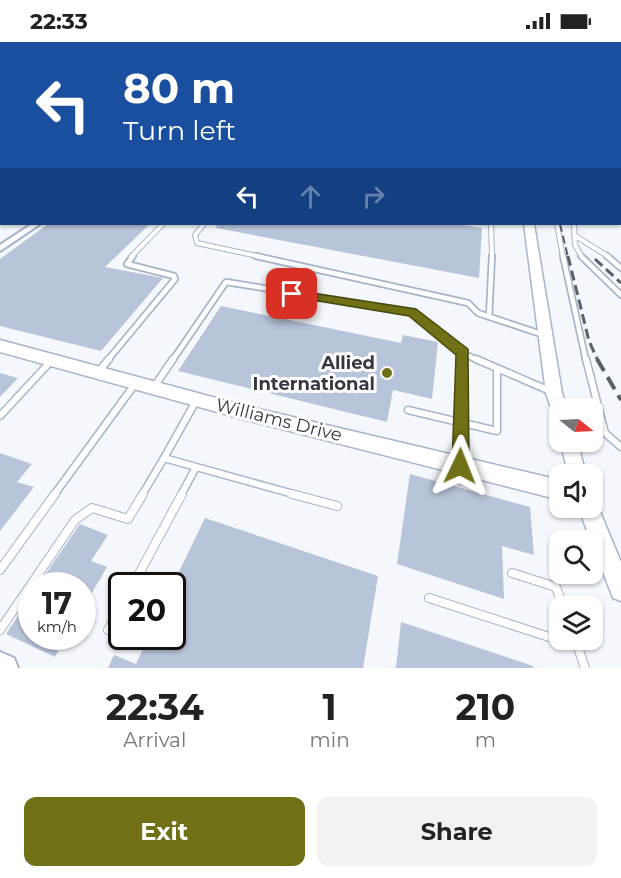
<!DOCTYPE html>
<style>
body{margin:0;font-family:Montserrat,sans-serif;background:#f2f2f2;color:#222;height:100vh;display:flex;flex-direction:column;font-size:22px;white-space:nowrap}
*{box-sizing:border-box;margin:0}
p{font-size:20px;color:#767676}
.icon{flex:none;width:33px;height:33px;fill:none;stroke:currentColor;stroke-width:2;stroke-linecap:round;stroke-linejoin:round}
.map{position:relative;height:626px;overflow:hidden}
.details{display:flex;flex-direction:column;background:#fff;flex:1}
.details>*{flex:none}
.banner{position:absolute;left:0px;top:0px;width:621px;height:183px;box-shadow:0 2px 4px #0004;background:#1a4fa0;color:#fff;overflow:hidden}
.needle{width:39px;rotate:108deg}
.controls{position:absolute;left:549px;top:356px;display:grid;gap:12px}
.controls a{display:grid;place-items:center;width:54px;height:54px;border-radius:12px;background:#fff;box-shadow:0 2px 4px #0004;font-size:30px}
.speed{position:absolute;left:18px;top:530px;display:flex;gap:12px;font-size:30px;font-weight:700;text-align:center}
.speed>*{display:grid;place-content:center;width:78px;height:78px;border-radius:50%;background:#fff;box-shadow:0 2px 4px #0004;line-height:1}
.speed small{font-size:15px;font-weight:400}
.speed .limit{border:3px solid #111;border-radius:9px;background:#fff;color:#111}
.pin{position:absolute;display:grid;place-items:center;width:51px;height:51px;color:#fff;margin:-26px;border-radius:12px;box-shadow:0 3px 9px #0006}
.me{position:absolute;width:66px;margin:-33px;rotate:2deg;stroke-linejoin:round;filter:drop-shadow(0 0 4px #0008)}
.turn{display:flex;align-items:center;gap:21px;height:126px;padding:0 24px;font-size:27px}
.turn .icon{width:78px;height:78px;stroke-width:2.5}
.turn b{display:block;font-size:42px;line-height:51px}
.lanes{display:flex;align-items:center;height:57px;padding:0 24px;background:#0003;justify-content:center;gap:30px;direction:ltr}
.lanes .off{opacity:.35}
.eta{display:flex;justify-content:space-evenly;align-items:center;height:102px;text-align:center}
.eta b{font-size:36px;font-weight:700;line-height:42px}
.button{display:flex;gap:12px;margin-top:auto;padding:12px 24px}
.button a{flex:1;height:69px;border-radius:12px;background:#707116;color:#fff;font-size:24px;font-weight:700;line-height:69px;text-align:center}
.button a+a{background:#f2f2f2;color:#222}
.status{display:flex;justify-content:space-between;align-items:center;height:42px;padding:0 30px;background:#fff;direction:ltr}
.status svg{height:16px;fill:currentColor}
.map>svg:first-child{display:block}
.building{fill:#b8c4d9}
.lines{fill:none;stroke-linecap:round;stroke-linejoin:round}
.service-far3-casing{stroke:#a8b5c9;stroke-width:6}
.service-far2-casing{stroke:#a8b5c9;stroke-width:8}
.service-far1-casing{stroke:#a8b5c9;stroke-width:9}
.service-casing{stroke:#a8b5c9;stroke-width:10}
.minor-casing{stroke:#a8b5c9;stroke-width:4}
.secondary-casing{stroke:#a8b5c9;stroke-width:3}
.primary-casing{stroke:#a8b5c9;stroke-width:4}
.motorway-casing{stroke:#a8b5c9;stroke-width:2}
.service-far3{stroke:#fff;stroke-width:4}
.service-far2{stroke:#fff;stroke-width:4.5}
.service-far1{stroke:#fff;stroke-width:6}
.service{stroke:#fff;stroke-width:8}
.minor{fill:#fff;fill-rule:evenodd}
.secondary{fill:#fff;fill-rule:evenodd}
.primary{fill:#fff;fill-rule:evenodd}
.motorway{fill:#fff;fill-rule:evenodd}
.rail-far3{stroke:#5c6068;stroke-width:1.5;stroke-dasharray:6 3;stroke-linecap:butt}
.rail-far2{stroke:#5c6068;stroke-width:2;stroke-dasharray:8 4;stroke-linecap:butt}
.rail-far1{stroke:#5c6068;stroke-width:3;stroke-dasharray:10 5;stroke-linecap:butt}
.rail{stroke:#5c6068;stroke-width:4;stroke-dasharray:14 7;stroke-linecap:butt}
.route{fill:#707116;stroke:#49490e;stroke-width:1.5}
.poi-dot{fill:#707116;stroke:#fff;stroke-width:2}
.labels{text-anchor:middle;dominant-baseline:central;stroke-width:6;stroke-linejoin:round;paint-order:stroke}
.poi-label{font-size:18px;font-weight:bold;fill:#343941;stroke:#fff;text-anchor:end}
.street-label{font-size:18px;fill:#343941;stroke:#fff}
</style>
<div class="status"><b>22:33</b><svg viewBox="0 0 49 12"><path d="M0 12V9h3v3zM5 12V6h3v6zM10 12V3h3v9zM15 12V0h3v12zM26 1h20v11H26zM47 4h2v5h-2z"/></svg></div>
<div class="map">
<svg width="621" height="626" viewBox="0 0 621 626">
<rect width="100%" height="100%" fill="#f4f7fb"/>
<path class="building" d="M 48,182 L 150,182 L 105,225 L 163,236 L 101,309 L 0,284 L 0,217 Z
M 217,182 L 457,182 L 482,186 L 479,236 L 216,186 Z
M 221,264 L 401,301 L 403,293 L 438,300 L 432,357 L 393,348 L 387,380 L 178,329 Z
M 0,331 L 18,336 L 0,355 Z
M 0,411 L 32,422 L 17,440 L 34,445 L 0,489 Z
M 410,432 L 530,465 L 534,513 L 502,504 L 504,557 L 397,522 Z
M 205,476 L 378,534 L 363,626 L 108,626 L 114,613 L 136,622 L 149,594 L 172,594 L 172,544 Z
M 80,482 L 108,493 L 91,519 L 107,525 L 82,568 L 82,543 L 38,543 Z
M 32,553 L 32,594 L 67,594 L 55,615 L 6,592 Z
M 401,580 L 533,624 L 533,626 L 396,626 Z"/>
<g class="lines">
<defs>
<path id="service-far3" d="M 204,182 L 195,193 L 197,201 L 262,215
M 491,182 L 492,215
M 557,182 L 563,215
M 574,182 L 575,203 L 582,215
M 574,193 L 609,215
M 131,215 L 163,182"/>
<path id="service-far2" d="M 256,214 L 468,261 L 478,271 L 544,293
M 563,214 L 586,319
M 581,214 L 621,253
M 607,214 L 621,226
M 489,275 L 492,214
M 107,319 L 175,237 L 174,234 L 127,222 L 133,214
M 172,319 L 226,240 L 412,270 L 463,311 L 479,319
M 463,319 L 463,311"/>
<path id="service-far1" d="M 476,317 L 550,349
M 586,317 L 605,391 L 621,405
M 99,329 L 109,317
M 154,345 L 173,317
M 196,359 L 164,416 L 297,453
M 408,368 L 497,389 L 497,328
M 0,374 L 51,319
M 460,419 L 463,317
M 54,453 L 135,342
M 142,453 L 164,416
M 181,453 L 196,425"/>
<path id="service" d="M 292,452 L 337,464
M 0,528 L 55,452
M 512,531 L 556,545 L 563,564
M 133,543 L 182,452
M 429,556 L 577,604
M 0,588 L 75,478 L 92,466 L 128,477 L 143,452
M 108,588 L 122,564
M 575,597 L 585,626"/>
<path id="minor" d="M 0,87 L 2,87 L 2,91 L 0,91 Z
M 32,182 L 40,182 L 0,209 L 0,203 Z"/>
<path id="secondary" d="M 524,182 L 534,182 L 562,351 L 567,366 L 560,366 L 560,377 L 554,375 L 546,351 Z
M 0,298 L 246,364 L 560,438 L 560,458 L 246,378 L 0,310 Z
M 560,398 L 577,399 L 586,432 L 568,432 Z
M 592,457 L 595,458 L 621,520 L 621,559 L 613,556 L 578,465 L 592,465 Z"/>
<path id="primary" d="M 0,610 L 14,616 L 18,626 L 0,626 Z"/>
<path id="motorway" d="M 620,92 L 621,92 L 621,99 L 620,99 Z
M 620,110 L 621,110 L 621,117 L 620,117 Z"/>
</defs>
<use href="#service-far3" class="service-far3-casing"/>
<use href="#service-far2" class="service-far2-casing"/>
<use href="#service-far1" class="service-far1-casing"/>
<use href="#service" class="service-casing"/>
<use href="#minor" class="minor-casing"/>
<use href="#secondary" class="secondary-casing"/>
<use href="#primary" class="primary-casing"/>
<use href="#motorway" class="motorway-casing"/>
<use href="#service-far3" class="service-far3"/>
<use href="#service-far2" class="service-far2"/>
<use href="#service-far1" class="service-far1"/>
<use href="#service" class="service"/>
<use href="#minor" class="minor"/>
<use href="#secondary" class="secondary"/>
<use href="#primary" class="primary"/>
<use href="#motorway" class="motorway"/>
<path class="rail-far3" d="M 620,75 L 621,79"/>
<path class="rail-far2" d="M 560,182 L 568,215"/>
<path class="rail-far1" d="M 568,214 L 589,299 L 598,319
M 595,217 L 621,241"/>
<path class="rail" d="M 597,317 L 621,358"/>
</g>
<linearGradient id="sky" x2="0" y2="1"><stop stop-color="#93bff0"/><stop offset="0.45" stop-color="#fafbfd"/><stop offset="1" stop-color="#fafbfd" stop-opacity="0"/></linearGradient>
<rect width="621" height="161" fill="url(#sky)"/>
<path class="route" d="M 292,248 L 416,267 L 468,307 L 469,424 L 466,429 L 460,432 L 454,429 L 452,424 L 456,313 L 409,274 L 288,254 L 286,252 Z"/>
<circle class="poi-dot" cx="387" cy="331" r="6"/>
<g class="labels">
<g class="poi-label">
<text x="375" y="321">Allied<tspan x="375" dy="21">International</tspan></text>
</g>
<g class="street-label">
<text transform="translate(279 378) rotate(14)">Williams Drive</text>
</g>
</g>
</svg>
<div class="controls">
<a><svg class="needle" viewBox="-14 -14 28 28"><path d="M0-13l5 13h-10z" fill="#e53935"/><path d="M0 13l5-13h-10z" fill="#767676"/></svg></a>
<a><svg class="icon" aria-label="sound" viewBox="0 0 24 24"><path d="M4 9h4l5-4v14l-5-4H4zM17 9q2 3 0 6"/></svg></a>
<a><svg class="icon" aria-label="search" viewBox="0 0 24 24"><circle cx="10" cy="10" r="6"/><path d="M15 15l6 6"/></svg></a>
<a><svg class="icon" aria-label="layers" viewBox="0 0 24 24"><path d="M12 4l9 5-9 5-9-5zM3 14l9 5 9-5"/></svg></a>
</div>
<div class="speed"><div>17<small>km/h</small></div><div class="limit">20</div></div>
<div class="pin" style="left:292px;top:252px;background:#d93025"><svg class="icon" aria-label="arrive" viewBox="0 0 24 24"><path d="M6 21V4h12l-3 4 3 4H6"/></svg></div>
<svg class="me" style="left:460px;top:424px" viewBox="-20 -20 40 40"><path d="M0-17L14 15 0 8-14 15z" fill="#707116" stroke="#fff" stroke-width="4"/></svg>
<div class="banner">
<div class="turn"><svg class="icon" aria-label="left" viewBox="0 0 24 24"><path d="M17 20v-9H6M10 6l-5 5 5 5"/></svg><div><b>80 m</b>Turn left</div></div>
<div class="lanes"><svg class="icon" aria-label="left" viewBox="0 0 24 24"><path d="M17 20v-9H6M10 6l-5 5 5 5"/></svg><svg class="icon off" aria-label="ahead" viewBox="0 0 24 24"><path d="M12 20V5M6 11l6-6 6 6"/></svg><svg class="icon off" aria-label="right" viewBox="0 0 24 24"><path d="M7 20v-9h11M14 6l5 5-5 5"/></svg></div>
</div>
</div>
<section class="details">
<div class="eta">
<div><b>22:34</b><p>Arrival</p></div>
<div><b>1</b><p>min</p></div>
<div><b>210</b><p>m</p></div>
</div>
<div class="button"><a>Exit</a><a>Share</a></div>
</section>
